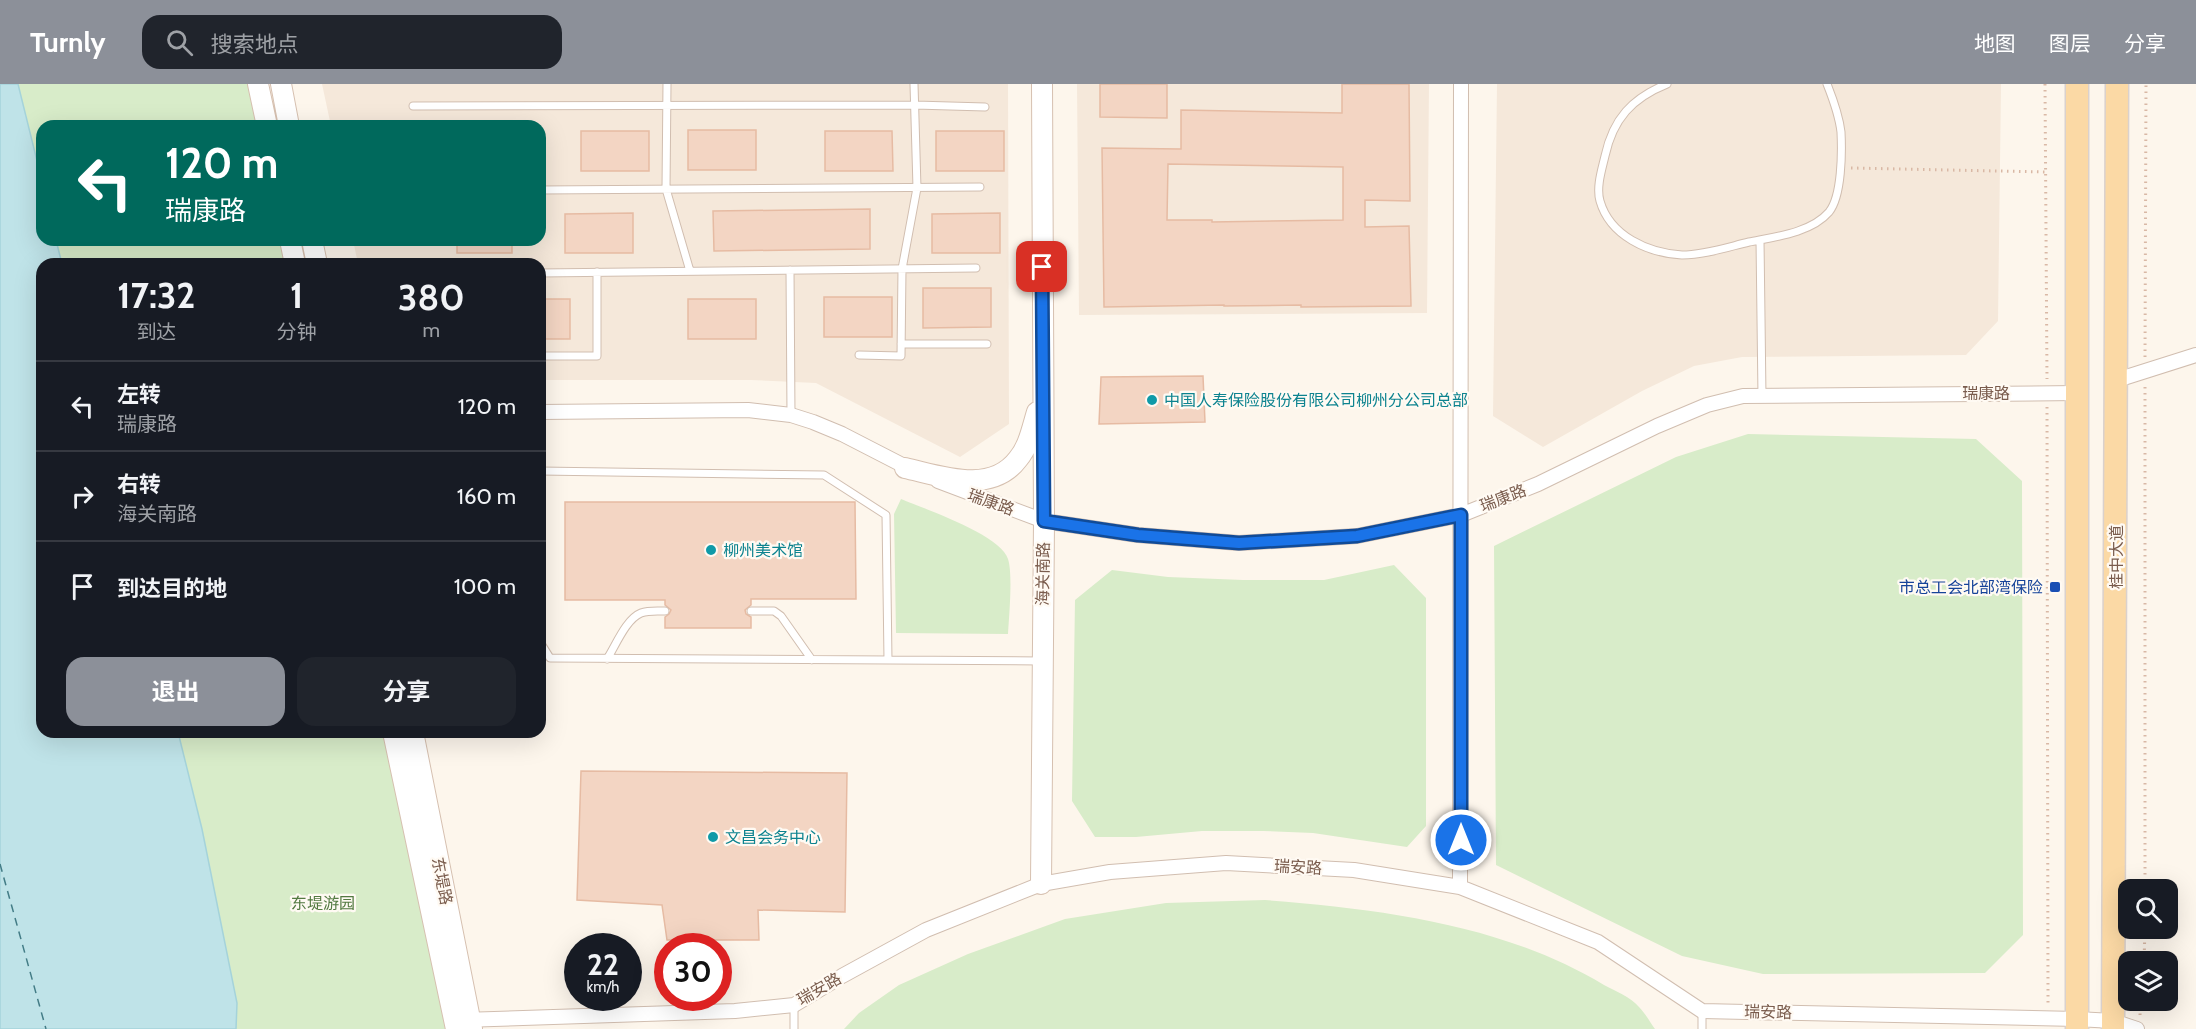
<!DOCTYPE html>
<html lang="zh">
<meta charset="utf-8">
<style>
body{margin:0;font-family:Cabin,"Noto Sans SC",sans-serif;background:#20242c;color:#f1f3f6;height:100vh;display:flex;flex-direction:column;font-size:22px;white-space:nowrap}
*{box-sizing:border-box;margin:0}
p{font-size:20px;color:#9ea1a6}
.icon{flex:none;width:33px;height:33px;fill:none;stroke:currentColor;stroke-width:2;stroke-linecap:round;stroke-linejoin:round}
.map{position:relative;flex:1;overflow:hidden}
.details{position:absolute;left:36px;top:174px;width:510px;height:480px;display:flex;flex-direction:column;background:#171b24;border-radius:18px;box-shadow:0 6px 24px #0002}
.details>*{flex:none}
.hud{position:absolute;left:36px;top:36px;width:510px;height:126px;border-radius:18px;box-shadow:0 6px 24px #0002;background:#00695c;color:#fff;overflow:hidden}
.tools{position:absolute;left:2118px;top:795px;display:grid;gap:12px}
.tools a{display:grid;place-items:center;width:60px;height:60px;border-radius:12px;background:#171b24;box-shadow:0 6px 24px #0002;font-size:30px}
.speed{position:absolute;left:564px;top:849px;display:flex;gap:12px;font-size:30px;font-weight:700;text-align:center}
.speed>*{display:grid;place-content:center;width:78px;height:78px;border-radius:50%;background:#171b24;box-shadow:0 6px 24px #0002;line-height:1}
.speed small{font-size:15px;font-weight:400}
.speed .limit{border:9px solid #d22;background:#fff;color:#111}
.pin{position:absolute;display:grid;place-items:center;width:51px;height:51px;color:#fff;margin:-26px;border-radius:12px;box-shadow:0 3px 9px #0006}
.me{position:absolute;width:66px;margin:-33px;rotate:0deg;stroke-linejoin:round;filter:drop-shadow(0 0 4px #0008)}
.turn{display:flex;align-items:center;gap:21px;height:126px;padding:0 30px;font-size:27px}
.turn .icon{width:78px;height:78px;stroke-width:2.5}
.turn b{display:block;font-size:42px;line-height:51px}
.eta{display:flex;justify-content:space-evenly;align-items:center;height:102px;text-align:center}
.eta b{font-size:36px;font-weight:700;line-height:42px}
.action{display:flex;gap:12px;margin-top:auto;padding:12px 30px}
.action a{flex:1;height:69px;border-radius:18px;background:#8c9099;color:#fff;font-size:24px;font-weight:700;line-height:69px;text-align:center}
.action a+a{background:#20242c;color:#f1f3f6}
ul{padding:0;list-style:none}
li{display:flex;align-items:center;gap:18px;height:90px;padding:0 30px;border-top:2px solid #363941}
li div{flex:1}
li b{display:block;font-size:22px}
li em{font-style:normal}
header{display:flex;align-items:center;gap:36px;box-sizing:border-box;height:84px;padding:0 30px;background:#8c9099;color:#fff}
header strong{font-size:28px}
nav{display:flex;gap:33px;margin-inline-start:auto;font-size:21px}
.search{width:420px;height:54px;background:#20242c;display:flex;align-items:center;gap:15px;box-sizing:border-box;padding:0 21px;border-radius:18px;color:#9ea1a6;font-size:22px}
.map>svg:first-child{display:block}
.residential{fill:#f5e8da}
.green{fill:#d8ecc9}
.water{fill:#bfe3e8;stroke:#a5d3da;stroke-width:1.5}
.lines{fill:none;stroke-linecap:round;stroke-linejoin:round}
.ferry{stroke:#437c86;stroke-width:1.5;stroke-dasharray:8 6;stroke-linecap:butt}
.building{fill:#f3d5c3;stroke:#e6bba3;stroke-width:1.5;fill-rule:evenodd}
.lane-casing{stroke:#d1beb0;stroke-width:9}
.street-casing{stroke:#d1beb0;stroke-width:16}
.secondary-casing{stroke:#d6c0b0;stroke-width:22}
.primary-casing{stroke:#dad1cd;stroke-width:25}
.path{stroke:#d9b8a5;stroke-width:3;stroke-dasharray:1.5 4.5;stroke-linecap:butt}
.lane{stroke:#fff;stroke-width:7}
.street{stroke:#fff;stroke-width:14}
.secondary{stroke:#fff;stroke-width:20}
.primary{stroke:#fbd9a5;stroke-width:22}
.route-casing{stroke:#114b97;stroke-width:15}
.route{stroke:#1a73e8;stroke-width:10}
.culture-dot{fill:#0f9aa8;stroke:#fffaf3;stroke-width:2}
.transit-dot{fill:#1a4fb4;stroke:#fffaf3;stroke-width:2}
.labels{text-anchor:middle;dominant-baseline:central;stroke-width:4.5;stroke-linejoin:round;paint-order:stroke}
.street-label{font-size:16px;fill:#7a5c4d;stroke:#fffaf3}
.culture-label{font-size:16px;fill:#0d838f;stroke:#fffaf3;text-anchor:start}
.transit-label{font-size:16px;fill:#164399;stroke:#fffaf3;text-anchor:end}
.park-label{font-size:16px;fill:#537a41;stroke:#fffaf3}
</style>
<header>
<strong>Turnly</strong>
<div class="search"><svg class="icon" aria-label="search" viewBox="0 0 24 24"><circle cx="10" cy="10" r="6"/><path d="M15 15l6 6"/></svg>搜索地点</div>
<nav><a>地图</a><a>图层</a><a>分享</a></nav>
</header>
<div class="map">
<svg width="2196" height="945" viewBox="0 0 2196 945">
<rect width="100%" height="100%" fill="#fdf6ec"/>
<path class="residential" d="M 322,0 L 1008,0 L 1009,340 L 960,373 L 816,299 L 751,296 L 540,296 L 540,180 L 358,180 L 353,156 L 540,156 L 540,42 L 331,42 Z
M 1077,0 L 1429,0 L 1427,229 L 1079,231 Z
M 1497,0 L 2001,0 L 1998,237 L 1966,271 L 1742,273 L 1694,282 L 1642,307 L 1543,363 L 1493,332 Z"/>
<path class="green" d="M 18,0 L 258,0 L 267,42 L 42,42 L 42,97 Z
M 56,156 L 290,156 L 295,180 L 62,180 Z
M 1748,350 L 1976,355 L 2022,397 L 2023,851 L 1985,889 L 1763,890 L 1682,872 L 1496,781 L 1494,462 L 1676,373 Z
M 901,415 C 925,425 1001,451 1008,475 C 1013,490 1009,533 1008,550 L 896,549 L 894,430 Z
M 1394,481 L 1426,514 L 1426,742 L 1407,763 L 1313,749 L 1263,747 L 1202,747 L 1136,753 L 1095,753 L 1072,717 L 1075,516 L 1112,486 L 1168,493 L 1243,496 L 1324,496 Z
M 178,648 L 393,648 L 456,945 L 236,945 L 237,919 L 202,745 Z
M 1265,816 C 1380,825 1503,840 1604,901 C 1615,907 1631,913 1639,923 C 1645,929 1650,938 1655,945 L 844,945 L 859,929 L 899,901 L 968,870 L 1065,835 L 1166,819 Z"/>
<path class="water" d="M 0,0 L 18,0 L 42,97 L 42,156 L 56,156 L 62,180 L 42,180 L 42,648 L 178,648 L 202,745 L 237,919 L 236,945 L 0,945 Z"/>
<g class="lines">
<path class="ferry" d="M 0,780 L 46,945"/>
</g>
<path class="building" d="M 1100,0 L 1167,0 L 1167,34 L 1100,33 Z
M 1342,0 L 1409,0 L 1410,117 L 1365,116 L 1365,143 L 1409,142 L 1411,222 L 1301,223 L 1301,221 L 1224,222 L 1224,221 L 1104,223 L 1102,64 L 1181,65 L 1181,26 L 1342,29 ZM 1168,80 L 1343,83 L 1343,136 L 1212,138 L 1212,136 L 1167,136 Z
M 688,46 L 756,46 L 756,86 L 688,86 Z
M 581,47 L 649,47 L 649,87 L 581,87 Z
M 825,47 L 892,47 L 893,87 L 825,87 Z
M 936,47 L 1004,47 L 1004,87 L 936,87 Z
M 870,125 L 870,165 L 714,167 L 713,127 Z
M 633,129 L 633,169 L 565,169 L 565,130 Z
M 1000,129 L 1000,169 L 932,169 L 932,130 Z
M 457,156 L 512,156 L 512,169 L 457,169 Z
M 923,204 L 991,204 L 991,243 L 923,244 Z
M 824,213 L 892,213 L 892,253 L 824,253 Z
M 540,215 L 570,215 L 570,255 L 540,255 Z
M 688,215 L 756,215 L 756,255 L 688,255 Z
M 1203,292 L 1205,338 L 1099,340 L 1101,293 Z
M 565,418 L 855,418 L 856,515 L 751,515 L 751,521 L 745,526 L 746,530 L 751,533 L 751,544 L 665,544 L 665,533 L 669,530 L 671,526 L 665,521 L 665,516 L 565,516 Z
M 581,687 L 847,689 L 845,828 L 758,826 L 759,856 L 667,856 L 662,821 L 577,816 Z"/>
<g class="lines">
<defs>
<path id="lane" d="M 667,0 L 666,105 L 690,187
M 1667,0 C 1632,14 1613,35 1605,72 C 1602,85 1596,103 1600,117 C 1610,152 1648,169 1682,171 C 1704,171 1728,163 1749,158 C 1774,153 1811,149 1829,128 C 1842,112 1842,68 1841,48 C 1839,31 1833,15 1827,0
M 413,22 L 915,21 L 985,23
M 540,106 L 980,103
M 1760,156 L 1762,312
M 790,186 L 791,331
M 540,189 L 976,184
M 901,260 L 987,260
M 859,271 L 901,272 L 902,185 L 917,104 L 914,0
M 540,272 L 597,272 L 597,188
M 540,387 L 824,391 L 886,431 L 888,576
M 751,527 L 774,527 L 781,532 L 812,576
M 540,558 L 550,574 L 1040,577
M 607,575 C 616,561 626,535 641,529 C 649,526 658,527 665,527
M 794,921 L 794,945
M 1702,927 L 1702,945"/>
<path id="street" d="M 2117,296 L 2196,271
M 540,328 L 748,326 L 791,331 L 813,338 L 842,350 L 912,386
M 938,397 L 1044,437 L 1138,451 L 1239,459 L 1357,452 L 1461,431 L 1538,400 L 1657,342 L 1707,321 L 1743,312 L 2078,309
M 1460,803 L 1461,0
M 462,936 L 735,927 L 794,921 L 842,892 L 926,846 L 1041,800 L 1110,788 L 1226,779 L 1354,786 L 1460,803 L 1598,858 L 1702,927 L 2077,935 L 2113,937 L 2137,945"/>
<path id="secondary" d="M 258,0 L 267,42
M 281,0 L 289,42
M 290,156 L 295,180
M 312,156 L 317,180
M 905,384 C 941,392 991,411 1018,375 C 1029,362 1032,344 1037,328
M 393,648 L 456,945
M 413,648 L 472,945
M 1041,800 L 1044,437 L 1042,0"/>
<path id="primary" d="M 2077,945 L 2077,0
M 2113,945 L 2117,0"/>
</defs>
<use href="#lane" class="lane-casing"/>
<use href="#street" class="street-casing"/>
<use href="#secondary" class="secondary-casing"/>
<use href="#primary" class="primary-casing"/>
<path class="path" d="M 2045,0 L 2047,295
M 1851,84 L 2045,88
M 2145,273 L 2146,0
M 2145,303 L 2145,806
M 2047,323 L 2048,919
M 2144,878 L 2145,844
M 2140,931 L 2141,916"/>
<use href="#lane" class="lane"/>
<use href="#street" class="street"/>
<use href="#secondary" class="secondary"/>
<use href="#primary" class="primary"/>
</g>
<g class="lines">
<defs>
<path id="route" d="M 1042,183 L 1044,437 L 1138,451 L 1239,459 L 1357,452 L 1461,431 L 1461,756"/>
</defs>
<use href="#route" class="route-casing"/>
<use href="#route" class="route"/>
</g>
<g class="culture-dot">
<circle cx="1152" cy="316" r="6"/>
<circle cx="711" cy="466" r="6"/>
<circle cx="713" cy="753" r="6"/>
</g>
<rect class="transit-dot" x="2049" y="497" width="12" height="12" rx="3"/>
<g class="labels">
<g class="street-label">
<text x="1986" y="309">瑞康路</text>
<text transform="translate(1503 414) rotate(-21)">瑞康路</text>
<text transform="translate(991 418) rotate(20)">瑞康路</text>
<text transform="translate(2116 473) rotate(-90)">桂中大道</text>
<text transform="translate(1043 490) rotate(-89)">海关南路</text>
<text transform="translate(1298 783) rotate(3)">瑞安路</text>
<text transform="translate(442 797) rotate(79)">东堤路</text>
<text transform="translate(819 905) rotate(-30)">瑞安路</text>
<text transform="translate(1768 928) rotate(1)">瑞安路</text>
</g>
<g class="culture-label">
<text x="1164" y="316">中国人寿保险股份有限公司柳州分公司总部</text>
<text x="723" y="466">柳州美术馆</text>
<text x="725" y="753">文昌会务中心</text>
</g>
<g class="transit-label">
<text x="2043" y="503">市总工会北部湾保险</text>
</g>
<g class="park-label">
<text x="323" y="819">东堤游园</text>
</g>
</g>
</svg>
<div class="tools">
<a><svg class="icon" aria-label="search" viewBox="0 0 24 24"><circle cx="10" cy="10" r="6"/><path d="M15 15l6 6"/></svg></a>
<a><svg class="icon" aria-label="layers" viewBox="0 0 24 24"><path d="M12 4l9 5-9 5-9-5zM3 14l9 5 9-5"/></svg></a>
</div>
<div class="speed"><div>22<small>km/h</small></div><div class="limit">30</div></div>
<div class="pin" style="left:1042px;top:183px;background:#d93025"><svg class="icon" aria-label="arrive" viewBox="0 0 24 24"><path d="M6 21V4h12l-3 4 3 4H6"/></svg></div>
<svg class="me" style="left:1461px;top:756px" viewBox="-20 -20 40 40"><circle r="17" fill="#1a73e8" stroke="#fff" stroke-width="3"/><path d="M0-11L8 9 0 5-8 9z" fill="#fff"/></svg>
<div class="hud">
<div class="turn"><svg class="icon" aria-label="left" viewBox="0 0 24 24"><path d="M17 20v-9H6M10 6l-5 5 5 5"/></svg><div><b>120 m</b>瑞康路</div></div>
</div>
<section class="details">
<div class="eta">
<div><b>17:32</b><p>到达</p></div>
<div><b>1</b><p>分钟</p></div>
<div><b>380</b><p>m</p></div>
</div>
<ul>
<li><svg class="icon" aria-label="left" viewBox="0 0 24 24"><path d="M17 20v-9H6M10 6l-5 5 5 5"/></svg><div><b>左转</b><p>瑞康路</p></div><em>120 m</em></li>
<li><svg class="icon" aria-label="right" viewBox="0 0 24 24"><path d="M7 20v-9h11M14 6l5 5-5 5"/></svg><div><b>右转</b><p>海关南路</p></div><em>160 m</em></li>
<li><svg class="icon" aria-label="arrive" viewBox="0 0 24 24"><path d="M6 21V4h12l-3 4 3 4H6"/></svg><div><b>到达目的地</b></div><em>100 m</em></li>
</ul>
<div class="action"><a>退出</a><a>分享</a></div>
</section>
</div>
